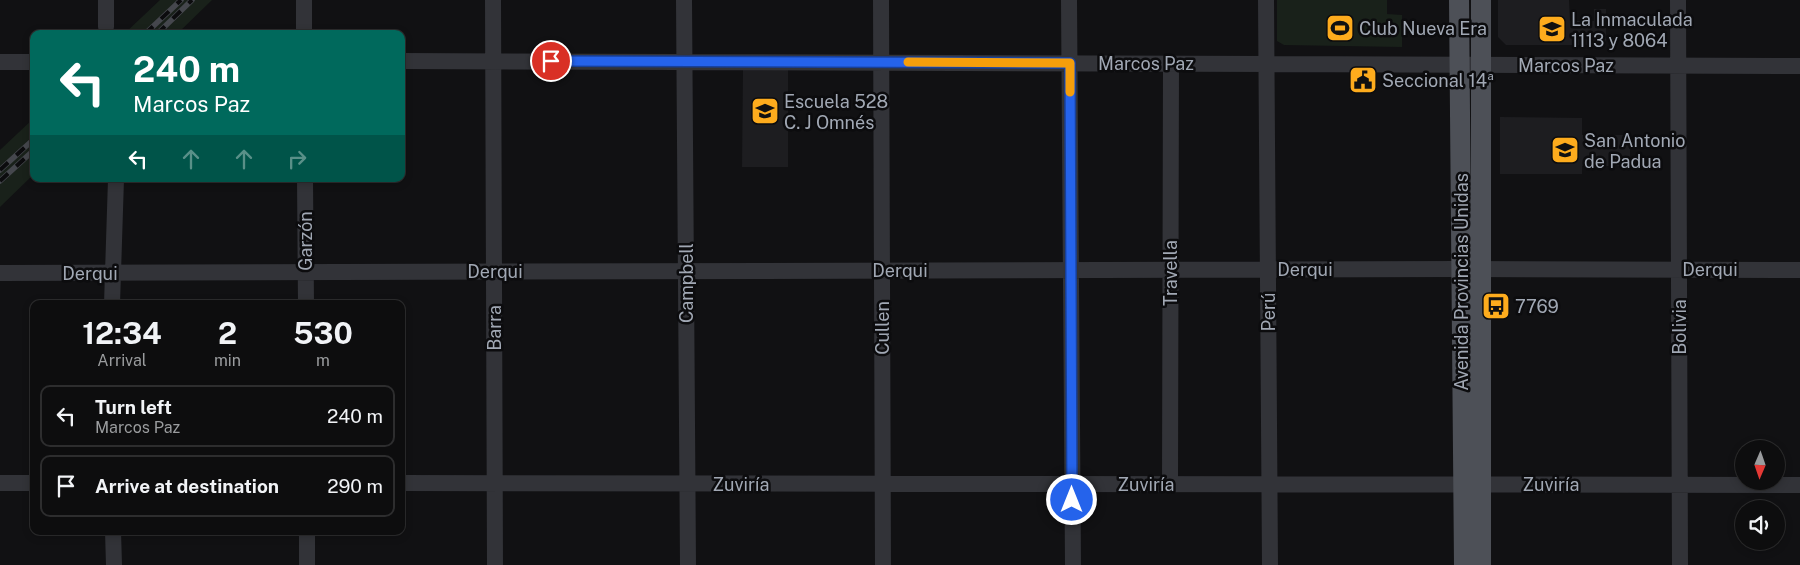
<!DOCTYPE html>
<meta charset="utf-8">
<style>
body{margin:0;font-family:"Public Sans",sans-serif;background:#1b1b1c;color:#f1f3f6;height:100vh;display:flex;flex-direction:column;font-size:19px;white-space:nowrap}
*{box-sizing:border-box;margin:0}
p{font-size:16px;color:#9a9c9e}
.icon{flex:none;width:28px;height:28px;fill:none;stroke:currentColor;stroke-width:2;stroke-linecap:round;stroke-linejoin:round}
.map{position:relative;flex:1;overflow:hidden}
.side{position:absolute;left:30px;top:300px;width:375px;height:235px;display:flex;flex-direction:column;background:#0d0d0e;border-radius:10px;box-shadow:0 2px 8px #0003,0 0 0 1px #2d2d2e}
.side>*{flex:none}
.banner{position:absolute;left:30px;top:30px;width:375px;height:152px;border-radius:10px;box-shadow:0 2px 8px #0003,0 0 0 1px #2d2d2e;background:#00695c;color:#fff;overflow:hidden}
.needle{width:32px;rotate:182deg}
.buttons{position:absolute;left:1735px;top:440px;display:grid;gap:10px}
.buttons a{display:grid;place-items:center;width:50px;height:50px;border-radius:50%;background:#0d0d0e;box-shadow:0 2px 8px #0003,0 0 0 1px #2d2d2e;font-size:25px}
.pin{position:absolute;display:grid;place-items:center;width:42px;height:42px;color:#fff;margin:-21px;border:2px solid #fff;border-radius:50%;box-shadow:0 1px 5px #0007}
.me{position:absolute;width:55px;margin:-28px;rotate:0deg;stroke-linejoin:round;filter:drop-shadow(0 0 4px #0008)}
.turn{display:flex;align-items:center;gap:18px;height:105px;padding:0 20px;font-size:22px}
.turn .icon{width:65px;height:65px;stroke-width:2.5}
.turn b{display:block;font-size:35px;line-height:42px}
.lanes{display:flex;align-items:center;height:48px;padding:0 20px;background:#0003;justify-content:center;gap:25px;direction:ltr}
.lanes .off{opacity:.35}
.eta{display:flex;justify-content:space-evenly;align-items:center;height:85px;text-align:center}
.eta b{font-size:30px;font-weight:700;line-height:35px}
ul{padding:0;list-style:none}
li{display:flex;align-items:center;gap:15px;height:62px;margin:0 10px 8px;padding:0 10px;border:2px solid #2d2d2e;border-radius:10px}
li div{flex:1}
li b{display:block;font-size:19px}
li em{font-style:normal}
.map>svg:first-child{display:block}
.built{fill:#1d1d20}
.green{fill:#19211a}
.lines{fill:none;stroke-linecap:round;stroke-linejoin:round}
.minor{stroke:#323338;stroke-width:16}
.major{stroke:#4d5057;stroke-width:20}
.rail-casing{stroke:#45474d;stroke-width:5.5}
.rail{stroke:#0c0c0e;stroke-width:4;stroke-dasharray:11;stroke-linecap:butt}
.route-casing{stroke:#184099;stroke-width:12}
.route{stroke:#2563eb;stroke-width:9}
.slow{stroke:#f59e0b;stroke-width:9}
.labels{text-anchor:middle;dominant-baseline:central;stroke-width:5;stroke-linejoin:round;paint-order:stroke}
.poi-label{font-size:18px;fill:#a1a8b4;stroke:#0c0c0e;text-anchor:start}
.street-label{font-size:18px;fill:#a1a8b4;stroke:#0c0c0e}
</style>
<div class="map">
<svg width="1800" height="565" viewBox="0 0 1800 565">
<rect width="100%" height="100%" fill="#111113"/>
<path class="built" d="M 1498,0 L 1569,0 L 1570,21 L 1594,21 L 1594,9 L 1606,9 L 1606,45 L 1506,45 L 1498,37 Z
M 743,69 L 788,69 L 788,167 L 742,167 Z
M 1500,117 L 1582,118 L 1582,135 L 1630,135 L 1630,166 L 1582,166 L 1582,174 L 1500,174 Z"/>
<path class="green" d="M 160,0 L 212,0 L 177,34 L 124,34 Z
M 1277,0 L 1387,0 L 1387,14 L 1402,15 L 1402,47 L 1284,45 L 1277,41 Z
M 34,118 L 34,174 L 0,207 L 0,150 Z"/>
<g class="lines">
<path class="minor" d="M 106,0 L 106,27
M 493,0 L 495,565
M 684,0 L 688,565
M 881,0 L 883,565
M 1069,0 L 1073,565
M 1266,0 L 1270,565
M 1678,0 L 1680,565
M 304,34 L 304,0
M 401,61 L 1800,66
M 0,62 L 34,62
M 305,179 L 306,304
M 0,273 L 1461,269 L 1800,270
M 112,304 L 116,179
M 0,483 L 34,483
M 401,483 L 1800,485
M 1170,484 L 1171,63
M 113,531 L 114,565
M 307,531 L 307,565"/>
<path class="major" d="M 1459,0 L 1464,565
M 1481,565 L 1481,0"/>
<defs>
<path id="rail" d="M 145,34 L 181,0
M 157,34 L 192,0
M 0,170 L 34,139
M 0,181 L 34,150"/>
</defs>
<use href="#rail" class="rail-casing"/>
<use href="#rail" class="rail"/>
</g>
<g class="lines">
<defs>
<path id="route" d="M 551,61 L 1070,63 L 1072,500"/>
</defs>
<use href="#route" class="route-casing"/>
<use href="#route" class="route"/>
<path class="slow" d="M 908,62 L 1070,63 L 1070,92"/>
</g>
<defs>
<symbol id="stadium-square" viewBox="-11 -11 22 22"><rect x="-9" y="-9" width="18" height="18" rx="4" fill="#feac1d" stroke="#0c0c0e"/><path d="M0-5a6.5 5 0 1 0 0 10a6.5 5 0 1 0 0-10ZM-3.5-1.8h7v3.6h-7Z" fill="#111"/></symbol>
<symbol id="school-square" viewBox="-11 -11 22 22"><rect x="-9" y="-9" width="18" height="18" rx="4" fill="#feac1d" stroke="#0c0c0e"/><path d="M0-5L7-2L0 1L-7-2ZM-4 1L0 2.5L4 1V4Q0 6-4 4Z" fill="#111"/></symbol>
<symbol id="civic-square" viewBox="-11 -11 22 22"><rect x="-9" y="-9" width="18" height="18" rx="4" fill="#feac1d" stroke="#0c0c0e"/><path d="M-.6-6.5H3V-4.5H.6V-3L4-1V1h2V6H-6V1h2V-1L-.6-3ZM-1.2 2.5V6h2.4V2.5Z" fill="#111"/></symbol>
<symbol id="bus-square" viewBox="-11 -11 22 22"><rect x="-9" y="-9" width="18" height="18" rx="4" fill="#feac1d" stroke="#0c0c0e"/><path d="M-5-6H5V4H4V6H2V4H-2V6H-4V4H-5ZM-3.5-4V0h7V-4ZM-3.5 1.2v1.5H-2V1.2ZM2 1.2v1.5H3.5V1.2Z" fill="#111"/></symbol>
</defs>
<g fill-rule="evenodd">
<use href="#stadium-square" x="1324" y="12" width="32" height="32"/>
<use href="#school-square" x="1536" y="13" width="32" height="32"/>
<use href="#civic-square" x="1347" y="64" width="32" height="32"/>
<use href="#school-square" x="749" y="95" width="32" height="32"/>
<use href="#school-square" x="1549" y="134" width="32" height="32"/>
<use href="#bus-square" x="1480" y="290" width="32" height="32"/>
</g>
<g class="labels">
<g class="poi-label">
<text x="1571" y="19">La Inmaculada<tspan x="1571" dy="21">1113 y 8064</tspan></text>
<text x="1359" y="28">Club Nueva Era</text>
<text x="1382" y="80">Seccional 14ª</text>
<text x="784" y="101">Escuela 528<tspan x="784" dy="21">C. J Omnés</tspan></text>
<text x="1584" y="140">San Antonio<tspan x="1584" dy="21">de Padua</tspan></text>
<text x="1515" y="306">7769</text>
</g>
<g class="street-label">
<text x="1146" y="63">Marcos Paz</text>
<text x="1566" y="65">Marcos Paz</text>
<text transform="translate(305 241) rotate(-90)">Garzón</text>
<text x="1305" y="269">Derqui</text>
<text x="1710" y="269">Derqui</text>
<text x="900" y="270">Derqui</text>
<text x="495" y="271">Derqui</text>
<text x="90" y="273">Derqui</text>
<text transform="translate(1170 273) rotate(-90)">Travella</text>
<text transform="translate(1461 282) rotate(-90)">Avenida Provincias Unidas</text>
<text transform="translate(686 283) rotate(-90)">Campbell</text>
<text transform="translate(1268 312) rotate(-90)">Perú</text>
<text transform="translate(1679 327) rotate(-90)">Bolivia</text>
<text transform="translate(494 328) rotate(-90)">Barra</text>
<text transform="translate(882 328) rotate(-90)">Cullen</text>
<text x="741" y="484">Zuviría</text>
<text x="1146" y="484">Zuviría</text>
<text x="1551" y="484">Zuviría</text>
</g>
</g>
</svg>
<div class="buttons">
<a><svg class="needle" viewBox="-14 -14 28 28"><path d="M0-13l5 13h-10z" fill="#e53935"/><path d="M0 13l5-13h-10z" fill="#9a9c9e"/></svg></a>
<a><svg class="icon" aria-label="sound" viewBox="0 0 24 24"><path d="M4 9h4l5-4v14l-5-4H4zM17 9q2 3 0 6"/></svg></a>
</div>
<div class="pin" style="left:551px;top:61px;background:#d93025"><svg class="icon" aria-label="arrive" viewBox="0 0 24 24"><path d="M6 21V4h12l-3 4 3 4H6"/></svg></div>
<svg class="me" style="left:1072px;top:500px" viewBox="-20 -20 40 40"><circle r="17" fill="#2563eb" stroke="#fff" stroke-width="3"/><path d="M0-11L8 9 0 5-8 9z" fill="#fff"/></svg>
<div class="banner">
<div class="turn"><svg class="icon" aria-label="left" viewBox="0 0 24 24"><path d="M17 20v-9H6M10 6l-5 5 5 5"/></svg><div><b>240 m</b>Marcos Paz</div></div>
<div class="lanes"><svg class="icon" aria-label="left" viewBox="0 0 24 24"><path d="M17 20v-9H6M10 6l-5 5 5 5"/></svg><svg class="icon off" aria-label="ahead" viewBox="0 0 24 24"><path d="M12 20V5M6 11l6-6 6 6"/></svg><svg class="icon off" aria-label="ahead" viewBox="0 0 24 24"><path d="M12 20V5M6 11l6-6 6 6"/></svg><svg class="icon off" aria-label="right" viewBox="0 0 24 24"><path d="M7 20v-9h11M14 6l5 5-5 5"/></svg></div>
</div>
<section class="side">
<div class="eta">
<div><b>12:34</b><p>Arrival</p></div>
<div><b>2</b><p>min</p></div>
<div><b>530</b><p>m</p></div>
</div>
<ul>
<li><svg class="icon" aria-label="left" viewBox="0 0 24 24"><path d="M17 20v-9H6M10 6l-5 5 5 5"/></svg><div><b>Turn left</b><p>Marcos Paz</p></div><em>240 m</em></li>
<li><svg class="icon" aria-label="arrive" viewBox="0 0 24 24"><path d="M6 21V4h12l-3 4 3 4H6"/></svg><div><b>Arrive at destination</b></div><em>290 m</em></li>
</ul>
</section>
</div>
